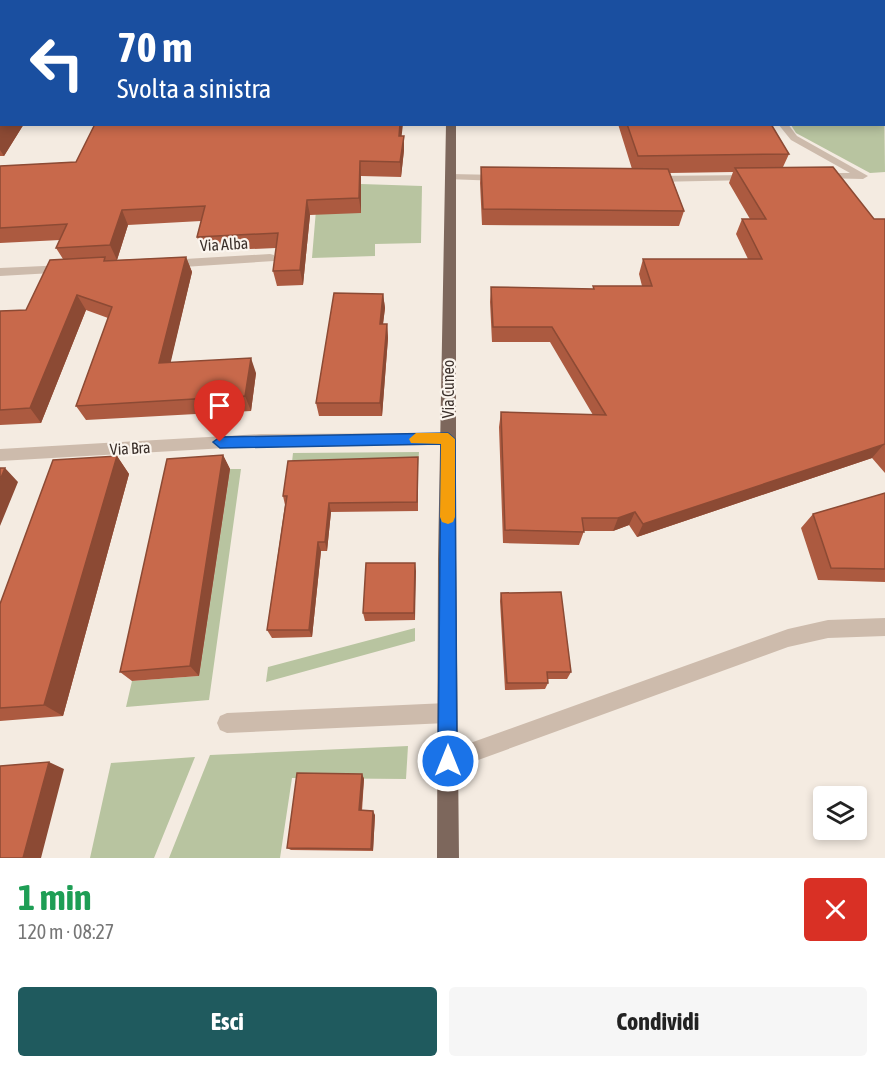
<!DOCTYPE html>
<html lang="it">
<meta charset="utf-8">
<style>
body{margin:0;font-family:"Asap Condensed",sans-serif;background:#f6f6f6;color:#222;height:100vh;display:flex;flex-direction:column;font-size:22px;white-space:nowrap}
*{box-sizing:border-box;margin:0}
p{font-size:20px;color:#767676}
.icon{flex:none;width:33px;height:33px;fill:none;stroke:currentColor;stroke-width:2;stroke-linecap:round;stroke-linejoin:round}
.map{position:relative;height:858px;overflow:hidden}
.details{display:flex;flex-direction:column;background:#fff;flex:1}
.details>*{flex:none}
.guide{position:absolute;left:0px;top:0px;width:885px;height:126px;box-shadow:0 3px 9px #0003;background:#1a4fa0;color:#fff;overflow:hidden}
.fabs{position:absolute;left:813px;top:786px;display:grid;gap:12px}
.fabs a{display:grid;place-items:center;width:54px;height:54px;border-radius:6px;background:#fff;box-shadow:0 3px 9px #0003;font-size:30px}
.pin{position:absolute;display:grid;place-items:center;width:51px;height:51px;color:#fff;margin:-62px -26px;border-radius:50% 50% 50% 0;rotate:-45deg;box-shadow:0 0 6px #0007}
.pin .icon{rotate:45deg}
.me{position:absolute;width:66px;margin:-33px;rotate:0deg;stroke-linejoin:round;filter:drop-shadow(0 0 4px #0008)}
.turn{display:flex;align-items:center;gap:21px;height:126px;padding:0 18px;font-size:27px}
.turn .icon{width:78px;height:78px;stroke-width:2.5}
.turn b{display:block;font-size:42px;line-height:51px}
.round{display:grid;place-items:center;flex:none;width:63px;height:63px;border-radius:6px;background:#f6f6f6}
.headline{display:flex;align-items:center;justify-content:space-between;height:102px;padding:0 18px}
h1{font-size:36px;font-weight:700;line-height:45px;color:#1e9e55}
.primary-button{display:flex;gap:12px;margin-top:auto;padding:12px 18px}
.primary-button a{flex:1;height:69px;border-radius:6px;background:#1f5a5e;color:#fff;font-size:24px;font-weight:700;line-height:69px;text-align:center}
.primary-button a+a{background:#f6f6f6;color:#222}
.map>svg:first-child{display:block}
.green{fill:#b8c4a0}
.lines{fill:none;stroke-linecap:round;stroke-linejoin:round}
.minor{fill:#cdbbac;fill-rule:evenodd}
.major{fill:#7d675c;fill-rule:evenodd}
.wall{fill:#ac5a40}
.shaded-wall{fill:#8c4a34}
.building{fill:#c8694b;stroke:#8c4a34;stroke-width:1.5}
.route{fill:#1a73e8;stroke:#114b97;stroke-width:1.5}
.slow{fill:#f59e0b}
.labels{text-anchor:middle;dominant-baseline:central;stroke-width:4.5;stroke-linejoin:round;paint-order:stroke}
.street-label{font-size:16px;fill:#3b302b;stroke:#fbf5ee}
</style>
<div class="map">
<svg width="885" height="858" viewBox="0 0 885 858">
<rect width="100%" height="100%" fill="#f4ebe1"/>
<path class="green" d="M 884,92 L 885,172 L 870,173 L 796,133 L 791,125 L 884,124 Z
M 361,184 L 422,186 L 421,243 L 375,244 L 375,256 L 312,258 L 318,186 L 360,213 Z
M 419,452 L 418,467 L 291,471 L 293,453 Z
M 230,469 L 241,469 L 209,700 L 126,707 L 132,681 L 199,676 Z
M 415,628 L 415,641 L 266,682 L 268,667 Z
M 408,746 L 406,779 L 292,778 L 280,858 L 169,858 L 210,755 Z
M 195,757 L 154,858 L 90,858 L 111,763 Z"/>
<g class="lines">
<path class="minor" d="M 483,0 L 491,0 L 491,2 L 483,2 Z
M 778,124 L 788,124 L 797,136 L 868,176 L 863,179 L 817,178 L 816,176 L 821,173 L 850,173 L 791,140 Z
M 450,174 L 500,175 L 505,178 L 500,181 L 446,179 L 446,175 Z
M 749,175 L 754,178 L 753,180 L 653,182 L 648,179 L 653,176 Z
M 270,254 L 274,255 L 274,261 L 168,268 L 162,264 L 168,260 Z
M 66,265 L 70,266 L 70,272 L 0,276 L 0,268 Z
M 448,433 L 453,435 L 456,439 L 453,443 L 448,445 L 261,446 L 0,461 L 0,449 L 261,434 Z
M 885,618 L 885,636 L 828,638 L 788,647 L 448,771 L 441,768 L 438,761 L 441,754 L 448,751 L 788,629 L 828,620 Z
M 447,703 L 454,706 L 457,713 L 454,720 L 447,723 L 227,733 L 220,730 L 217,723 L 220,716 L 227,713 Z"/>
<path class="major" d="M 449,0 L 457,0 L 457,2 L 449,2 Z
M 446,124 L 456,124 L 456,559 L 459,858 L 437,858 L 438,559 Z"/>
</g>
<path class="wall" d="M 140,0 L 201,0 L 200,2 L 141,2 Z
M 802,0 L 885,0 L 885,5 L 884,5 L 884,2 L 802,2 Z
M 0,51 L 22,127 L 4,156 L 0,156 Z
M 618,124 L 771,124 L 789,154 L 783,167 L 874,219 L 885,219 L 885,473 L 872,458 L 637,537 L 629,525 L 613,531 L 584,531 L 579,545 L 503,543 L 499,427 L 501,412 L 593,415 L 550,342 L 492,342 L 490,302 L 491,287 L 593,289 L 593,286 L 642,286 L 639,274 L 643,259 L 748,259 L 736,234 L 742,219 L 750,219 L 729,183 L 733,172 L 670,173 L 684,211 L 679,226 L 482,225 L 480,183 L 481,167 L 632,169 Z
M 402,136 L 404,150 L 401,177 L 361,176 L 361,213 L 310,215 L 303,285 L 277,286 L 273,271 L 276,248 L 202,251 L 197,237 L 201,221 L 128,225 L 117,260 L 186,257 L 192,272 L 170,363 L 256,373 L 251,411 L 86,420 L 76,406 L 108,318 L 86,310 L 41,423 L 0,425 L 0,311 L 26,310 L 63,259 L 56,248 L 60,240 L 0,243 L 0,166 L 76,162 Z
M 383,294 L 385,308 L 383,324 L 387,324 L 388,338 L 382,416 L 319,416 L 316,403 Z
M 223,455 L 230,469 L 199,676 L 132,681 L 120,672 Z
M 117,456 L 129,474 L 63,716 L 0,721 L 0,604 Z
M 418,457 L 418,511 L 331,512 L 327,551 L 321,551 L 312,637 L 272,638 L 267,630 L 285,505 L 283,496 Z
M 885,493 L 885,582 L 818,580 L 801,528 L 813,514 Z
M 415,563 L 415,620 L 365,621 L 363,613 Z
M 501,593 L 571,672 L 567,679 L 547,679 L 548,683 L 545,689 L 505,690 L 500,601 Z
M 362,774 L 364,779 L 362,811 L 375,815 L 373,851 L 291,850 L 287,848 Z"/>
<path class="shaded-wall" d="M 191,0 L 201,0 L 200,2 L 190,2 Z
M 3,124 L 25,124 L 22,127 L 4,156 L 0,150 L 0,129 Z
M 400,124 L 403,124 L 400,150 L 399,136 Z
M 404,136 L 404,150 L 401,177 L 400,162 Z
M 360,161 L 361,176 L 361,213 L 359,198 Z
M 307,200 L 310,215 L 303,285 L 300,270 Z
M 122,210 L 128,225 L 117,260 L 110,245 Z
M 186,257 L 192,272 L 167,378 L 159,363 Z
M 383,294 L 385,308 L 381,339 L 380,324 Z
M 77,295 L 86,310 L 41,423 L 30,408 Z
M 387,324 L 388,338 L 382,416 L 380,403 Z
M 251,358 L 256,373 L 251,411 L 245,396 Z
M 884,444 L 872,458 L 637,537 L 643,524 Z
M 223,455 L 230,469 L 199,676 L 190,666 Z
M 117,456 L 129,474 L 63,716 L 44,705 Z
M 5,468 L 18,482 L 0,526 L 0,480 Z
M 329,503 L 331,512 L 327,551 L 325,542 Z
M 635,512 L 629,525 L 613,531 L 618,518 Z
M 318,542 L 321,551 L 312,637 L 309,630 Z
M 415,563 L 416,571 L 415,620 L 414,613 Z
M 49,762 L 64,769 L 41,858 L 23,858 Z
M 362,774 L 364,779 L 361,814 L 359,810 Z
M 373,811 L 375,815 L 373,851 L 371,849 Z"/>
<path class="building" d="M 161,0 L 191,0 L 190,2 L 160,2 Z
M 323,0 L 415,0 L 414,2 L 322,2 Z
M 499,0 L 624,0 L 625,2 L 499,2 Z
M 814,0 L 837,0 L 838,2 L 814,2 Z
M 2,49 L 2,124 L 3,124 L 0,129 L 0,51 Z
M 95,124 L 400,124 L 399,136 L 404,136 L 400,162 L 360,161 L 359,198 L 307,200 L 300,270 L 273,271 L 278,233 L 197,237 L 205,206 L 122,210 L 110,245 L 56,248 L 67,224 L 0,228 L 0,166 L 76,162 Z
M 627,124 L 771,124 L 789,154 L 638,156 Z
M 481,167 L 668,169 L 684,211 L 483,209 Z
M 833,167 L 874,219 L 885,219 L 885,444 L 643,524 L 635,512 L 618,518 L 582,518 L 584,532 L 505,530 L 501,412 L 606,415 L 552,327 L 493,327 L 491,287 L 594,289 L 593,286 L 652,286 L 643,259 L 762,259 L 742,219 L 766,219 L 735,168 Z
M 105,257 L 104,261 L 186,257 L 159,363 L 251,358 L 245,396 L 76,406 L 112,307 L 77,295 L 30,408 L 0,410 L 0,311 L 26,310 L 50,260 Z
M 334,293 L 383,294 L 380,324 L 387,324 L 380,403 L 316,403 Z
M 223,455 L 190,666 L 120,672 L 167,459 Z
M 117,456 L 44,705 L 0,708 L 0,604 L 53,460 Z
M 418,457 L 417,502 L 329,503 L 325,542 L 318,542 L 309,630 L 267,630 L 287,496 L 283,496 L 288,461 Z
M 0,468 L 5,468 L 0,480 Z
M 885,493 L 885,569 L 831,568 L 813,514 Z
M 366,563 L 415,563 L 414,613 L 363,613 Z
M 561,592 L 571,672 L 547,672 L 548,683 L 507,683 L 501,593 Z
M 49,762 L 23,858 L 0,858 L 0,766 Z
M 297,773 L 362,774 L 359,810 L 373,811 L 371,849 L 287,848 Z"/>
<path class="route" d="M 448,433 L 455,439 L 457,761 L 454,768 L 448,771 L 441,768 L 438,761 L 441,444 L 220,448 L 213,442 L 220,437 Z"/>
<path class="slow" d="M 416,433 L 448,433 L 455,439 L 455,517 L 453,522 L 448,524 L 442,522 L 440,517 L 441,444 L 411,443 L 409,439 Z"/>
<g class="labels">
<g class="street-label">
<text transform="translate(224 244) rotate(-3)">Via Alba</text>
<text transform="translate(448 389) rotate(-90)">Via Cuneo</text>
<text transform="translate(130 448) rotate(-3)">Via Bra</text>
</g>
</g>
</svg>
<div class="fabs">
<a><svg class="icon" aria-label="layers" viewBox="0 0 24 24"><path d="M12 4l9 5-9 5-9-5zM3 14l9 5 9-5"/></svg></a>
</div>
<div class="pin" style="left:220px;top:442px;background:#d93025"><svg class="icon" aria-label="arrive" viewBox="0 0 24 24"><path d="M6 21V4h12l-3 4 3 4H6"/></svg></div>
<svg class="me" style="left:448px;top:761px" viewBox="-20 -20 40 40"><circle r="17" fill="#1a73e8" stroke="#fff" stroke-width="3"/><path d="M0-11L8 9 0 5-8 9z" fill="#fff"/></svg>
<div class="guide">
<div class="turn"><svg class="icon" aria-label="left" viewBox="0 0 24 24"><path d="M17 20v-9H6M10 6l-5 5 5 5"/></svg><div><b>70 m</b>Svolta a sinistra</div></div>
</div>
</div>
<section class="details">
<div class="headline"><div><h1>1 min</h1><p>120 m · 08:27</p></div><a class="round" style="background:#d93025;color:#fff"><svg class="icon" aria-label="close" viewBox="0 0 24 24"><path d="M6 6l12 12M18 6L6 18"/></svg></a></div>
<div class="primary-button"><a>Esci</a><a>Condividi</a></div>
</section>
